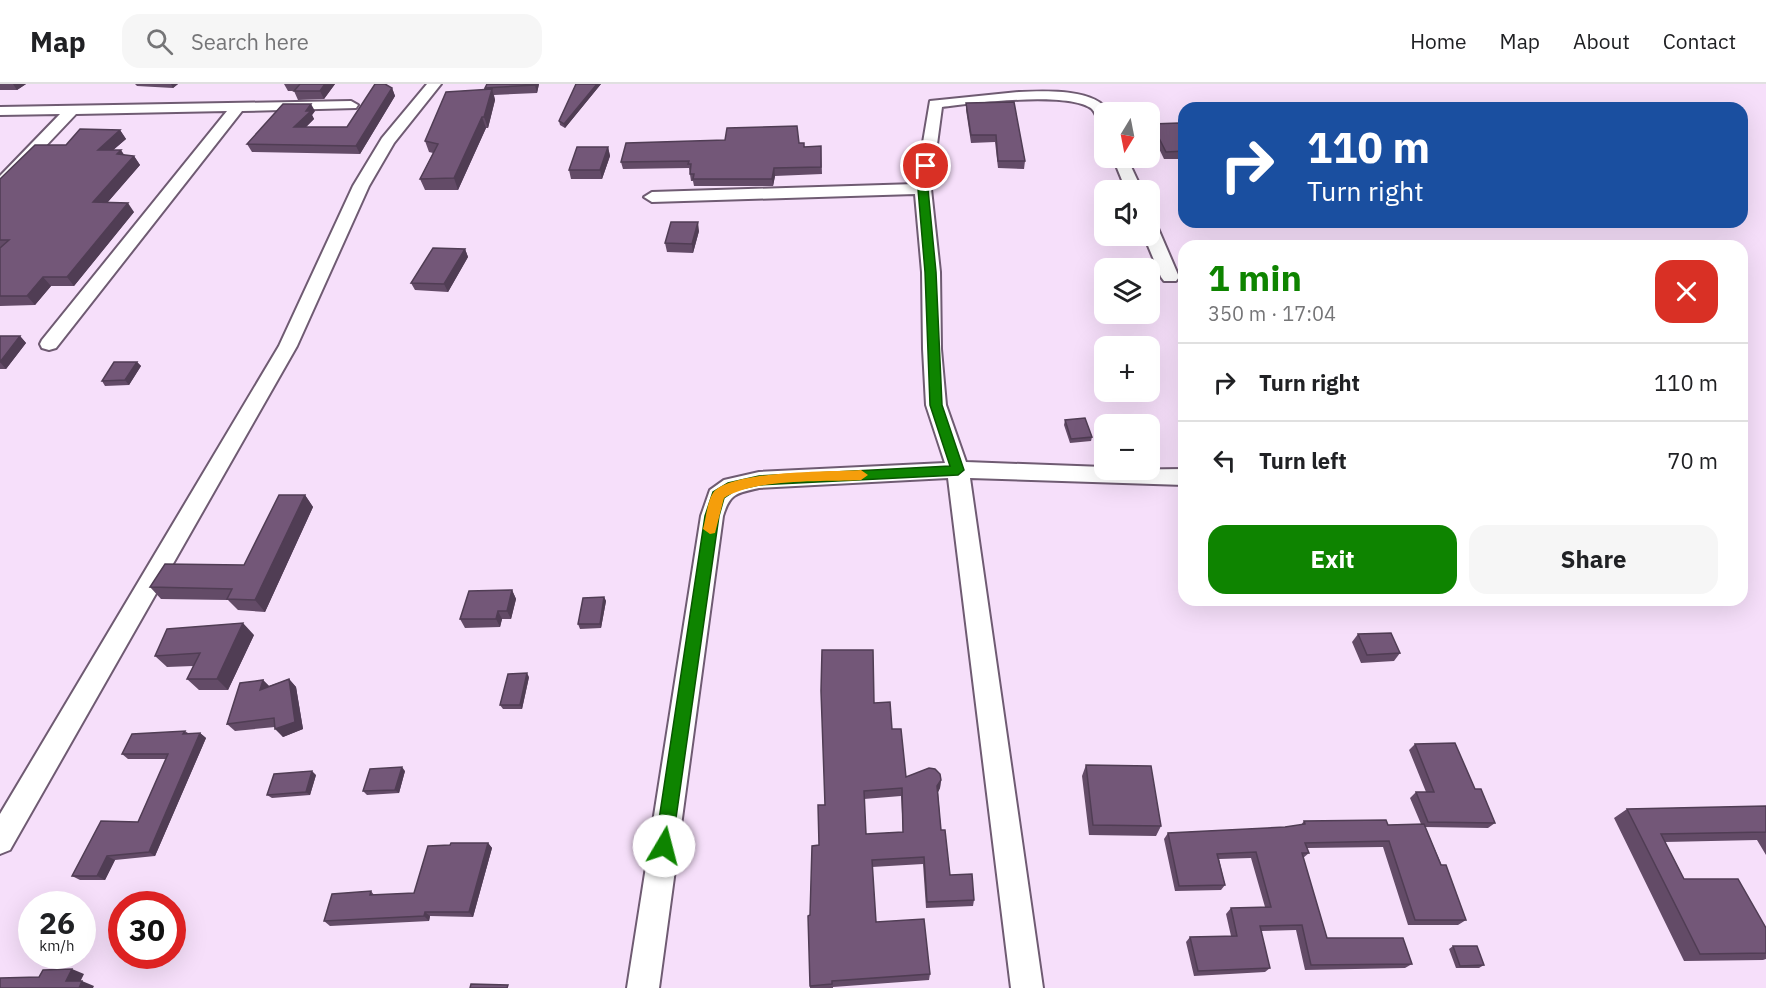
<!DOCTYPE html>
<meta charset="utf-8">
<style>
body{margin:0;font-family:"IBM Plex Sans",sans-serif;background:#f6f6f6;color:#202124;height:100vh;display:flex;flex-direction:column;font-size:22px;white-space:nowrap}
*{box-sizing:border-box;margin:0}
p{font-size:20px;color:#757577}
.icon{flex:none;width:33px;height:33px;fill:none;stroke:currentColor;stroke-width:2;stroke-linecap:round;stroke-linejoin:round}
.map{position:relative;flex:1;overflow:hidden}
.side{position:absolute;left:1178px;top:156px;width:570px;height:366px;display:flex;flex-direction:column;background:#fff;border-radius:18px;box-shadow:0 6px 24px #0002}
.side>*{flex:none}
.banner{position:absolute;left:1178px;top:18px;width:570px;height:126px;border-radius:18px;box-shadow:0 6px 24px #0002;background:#1a4fa0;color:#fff;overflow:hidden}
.needle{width:39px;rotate:190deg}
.tools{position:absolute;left:1094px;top:18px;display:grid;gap:12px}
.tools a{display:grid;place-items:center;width:66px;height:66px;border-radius:12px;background:#fff;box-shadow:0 6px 24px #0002;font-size:30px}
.speed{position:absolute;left:18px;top:807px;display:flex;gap:12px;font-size:30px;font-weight:700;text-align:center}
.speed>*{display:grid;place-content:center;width:78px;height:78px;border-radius:50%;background:#fff;box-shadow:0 6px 24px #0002;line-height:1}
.speed small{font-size:15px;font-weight:400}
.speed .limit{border:9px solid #d22;background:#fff;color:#111}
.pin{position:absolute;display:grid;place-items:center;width:51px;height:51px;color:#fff;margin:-26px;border:3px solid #fff;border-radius:50%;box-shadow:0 2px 6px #0007}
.me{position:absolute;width:66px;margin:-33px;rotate:8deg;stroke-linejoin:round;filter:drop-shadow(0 0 4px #0008)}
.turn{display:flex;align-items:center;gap:21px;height:126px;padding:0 30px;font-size:27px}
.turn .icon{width:78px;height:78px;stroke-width:2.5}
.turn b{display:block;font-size:42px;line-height:51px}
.round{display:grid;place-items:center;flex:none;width:63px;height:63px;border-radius:18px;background:#f6f6f6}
.overview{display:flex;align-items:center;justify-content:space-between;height:102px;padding:0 30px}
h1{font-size:36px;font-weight:700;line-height:45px;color:#0e8400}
.cta{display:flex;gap:12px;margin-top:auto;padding:12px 30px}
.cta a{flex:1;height:69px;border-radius:18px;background:#0e8400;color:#fff;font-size:24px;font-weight:700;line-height:69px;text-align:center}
.cta a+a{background:#f6f6f6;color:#202124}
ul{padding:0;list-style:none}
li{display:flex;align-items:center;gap:18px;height:78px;padding:0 30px;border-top:2px solid #e0e0e0}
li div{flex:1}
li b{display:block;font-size:22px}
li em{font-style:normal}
header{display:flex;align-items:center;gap:36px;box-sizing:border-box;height:84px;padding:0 30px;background:#fff;border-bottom:2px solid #e0e0e0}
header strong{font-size:28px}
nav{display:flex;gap:33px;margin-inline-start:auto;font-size:21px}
.search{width:420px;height:54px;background:#f6f6f6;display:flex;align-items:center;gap:15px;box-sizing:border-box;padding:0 21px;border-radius:18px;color:#757577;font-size:22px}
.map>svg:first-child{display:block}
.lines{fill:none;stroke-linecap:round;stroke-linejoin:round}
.minor-casing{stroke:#6f5b72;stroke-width:4}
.minor{fill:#fff;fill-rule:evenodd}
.wall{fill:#634b67;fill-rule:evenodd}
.shaded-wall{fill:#503d54}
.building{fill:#735778;stroke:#503d54;stroke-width:1.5;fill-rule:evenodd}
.route{fill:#0e8400;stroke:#095600;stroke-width:1.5}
.slow{fill:#f59e0b}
</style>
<header>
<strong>Map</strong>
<div class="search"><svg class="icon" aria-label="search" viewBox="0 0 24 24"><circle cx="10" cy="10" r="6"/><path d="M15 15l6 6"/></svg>Search here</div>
<nav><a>Home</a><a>Map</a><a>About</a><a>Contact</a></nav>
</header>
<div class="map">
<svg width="1766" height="904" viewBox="0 0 1766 904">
<rect width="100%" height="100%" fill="#f6dffa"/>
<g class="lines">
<defs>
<path id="minor" d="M 427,0 L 441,0 L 394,59 L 369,102 L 297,262 L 10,766 L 0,770 L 0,730 L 279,262 L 353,102 L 382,54 Z
M 1019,8 C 1044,7 1095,4 1109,28 L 1104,28 L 1104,38 L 1099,37 C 1097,34 1095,28 1092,25 C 1069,7 971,19 942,23 L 931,105 L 940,188 L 941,265 L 946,321 L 966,378 L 1104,383 L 1104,386 L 1184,385 L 1184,401 L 970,394 L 1043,904 L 1011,904 L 948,394 L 759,404 C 737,409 730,409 723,432 L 659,904 L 627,904 L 701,432 L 710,406 L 724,396 L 759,388 L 945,379 L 926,321 L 923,265 L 922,188 L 915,110 L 652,118 L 644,113 L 652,108 L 916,100 L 930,17 Z
M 351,17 L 358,21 L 356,24 L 242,27 L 56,264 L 49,266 L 42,264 L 40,260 L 42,256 L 227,27 L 76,30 L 6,104 L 0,106 L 0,92 L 60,30 L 0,31 L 0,23 Z
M 1113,74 L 1127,74 L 1142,106 L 1126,106 Z
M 1149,137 L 1157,142 L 1179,193 L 1176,197 L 1164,197 L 1161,193 L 1144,152 L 1149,152 Z"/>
</defs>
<use href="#minor" class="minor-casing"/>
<use href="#minor" class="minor"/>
</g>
<path class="wall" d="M 0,0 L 26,0 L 17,6 L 0,6 Z
M 135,0 L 178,0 L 173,4 L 137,2 Z
M 284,0 L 335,0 L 324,15 L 298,16 L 294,7 L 288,7 Z
M 539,0 L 537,9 L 494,11 L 495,16 L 488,44 L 486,44 L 458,106 L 425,106 L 420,95 L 433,69 L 429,68 L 425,57 L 485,6 L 485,4 Z
M 576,0 L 601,0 L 565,44 L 560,41 L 559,37 Z
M 392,4 L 395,12 L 360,70 L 252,68 L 247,60 L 315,27 L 312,31 L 314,35 L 306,43 L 347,43 Z
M 966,19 L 1025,77 L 1024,85 L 998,84 L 995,58 L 971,59 L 966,26 Z
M 1152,40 L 1184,50 L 1184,75 L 1164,75 L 1151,48 Z
M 120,46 L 126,55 L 113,66 L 125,71 L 134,72 L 140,81 L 107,119 L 134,128 L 74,202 L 51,202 L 35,221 L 0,222 L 0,95 L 66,61 Z
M 799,59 L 804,63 L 821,62 L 822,90 L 775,92 L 773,102 L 694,102 L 693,97 L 691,97 L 689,84 L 623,85 L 621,78 Z
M 608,63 L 610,72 L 602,95 L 571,95 L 569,86 Z
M 699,147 L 693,169 L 667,168 L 665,159 Z
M 465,165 L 468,173 L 448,208 L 415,206 L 411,199 Z
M 0,252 L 20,252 L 26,259 L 6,285 L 0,285 Z
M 137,278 L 141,282 L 129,301 L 105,302 L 102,297 Z
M 1065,336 L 1092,353 L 1091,357 L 1070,359 L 1064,341 Z
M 305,411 L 313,423 L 265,528 L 238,526 L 228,516 L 161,515 L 150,503 L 244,481 Z
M 512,506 L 516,515 L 511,535 L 502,535 L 500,543 L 465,544 L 460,535 Z
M 604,513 L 606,517 L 601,544 L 580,545 L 578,540 Z
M 1358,550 L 1400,569 L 1394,577 L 1361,579 L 1352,558 Z
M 254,551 L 228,606 L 199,606 L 187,595 L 193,582 L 167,583 L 155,572 Z
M 529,593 L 522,625 L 503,625 L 500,621 Z
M 289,595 L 296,603 L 303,645 L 283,653 L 275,643 L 235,647 L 227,640 L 263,596 L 269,602 Z
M 874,619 L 892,645 L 906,693 L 941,696 L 940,704 L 938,708 L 941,746 L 950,791 L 974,816 L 973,822 L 926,824 L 923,780 L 872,783 L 876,838 L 930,890 L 929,896 L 833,903 L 833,904 L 810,904 L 810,831 L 825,721 ZM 901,712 L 903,748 L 866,750 L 864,715 Z
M 185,647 L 188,649 L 200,649 L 206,654 L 155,772 L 115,776 L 105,796 L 80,796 L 72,792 L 138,738 L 166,675 L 128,675 L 122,670 Z
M 1415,660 L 1475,705 L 1495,739 L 1488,744 L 1425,743 L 1466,836 L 1458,841 L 1408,841 L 1383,763 L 1307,764 L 1309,769 L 1303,774 L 1327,854 L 1412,880 L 1405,884 L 1305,886 L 1296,846 L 1261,847 L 1270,884 L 1265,888 L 1194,892 L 1186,858 L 1190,853 L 1231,852 L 1226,830 L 1231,824 L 1265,823 L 1251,774 L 1219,775 L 1225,801 L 1221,806 L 1175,807 L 1164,755 L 1168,749 L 1285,743 L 1301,741 L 1304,737 L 1388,741 L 1421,740 L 1410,714 L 1416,708 L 1426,708 L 1409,666 Z
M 1086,681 L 1161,742 L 1156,752 L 1089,751 L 1082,692 Z
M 405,687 L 399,709 L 367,711 L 363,707 Z
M 316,691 L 310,711 L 272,714 L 267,711 Z
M 1766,722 L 1766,771 L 1757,756 L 1665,758 L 1684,795 L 1766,844 L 1766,875 L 1763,876 L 1684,877 L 1614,734 L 1627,725 Z
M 488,759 L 492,764 L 473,833 L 430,832 L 429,837 L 330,842 L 324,837 L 371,807 L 374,811 L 414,809 L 450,761 Z
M 1453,862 L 1484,881 L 1479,884 L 1456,884 L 1449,865 Z"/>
<path class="shaded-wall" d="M 13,0 L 26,0 L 17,6 Z
M 171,0 L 178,0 L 173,4 Z
M 325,0 L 335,0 L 324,15 L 320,7 Z
M 535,0 L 539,0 L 537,9 L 535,1 Z
M 597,0 L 601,0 L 565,44 L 564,40 Z
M 392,4 L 395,12 L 360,70 L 356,62 Z
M 492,5 L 495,16 L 488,44 L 484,33 Z
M 311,20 L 315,27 L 312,31 L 314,35 L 298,51 L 294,43 Z
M 482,33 L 486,44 L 458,106 L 454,94 Z
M 120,46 L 126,55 L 104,74 L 98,66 Z
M 608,63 L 610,72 L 602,95 L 600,86 Z
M 121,66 L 127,75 L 117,70 Z
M 134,72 L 140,81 L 100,127 L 93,118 Z
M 774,84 L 775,92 L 773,102 L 772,95 Z
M 128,119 L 134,128 L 74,202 L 67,193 Z
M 698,138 L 699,147 L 693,169 L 692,160 Z
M 465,165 L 468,173 L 448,208 L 444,200 Z
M 43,193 L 51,202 L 35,221 L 27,212 Z
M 20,252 L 26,259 L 6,285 L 0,278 Z
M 137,278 L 141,282 L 129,301 L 125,296 Z
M 305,411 L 313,423 L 265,528 L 255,516 Z
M 512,506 L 516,515 L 511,535 L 507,527 Z
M 604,513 L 606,517 L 601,544 L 600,540 Z
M 498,527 L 502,535 L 500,543 L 496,535 Z
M 243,539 L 254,551 L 228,606 L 217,595 Z
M 527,589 L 529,593 L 522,625 L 520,621 Z
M 289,595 L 296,603 L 303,645 L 283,653 L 275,645 Z
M 263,596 L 271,604 L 260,606 Z
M 200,649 L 206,654 L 155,772 L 149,768 Z
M 402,683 L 405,687 L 399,709 L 395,706 Z
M 312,687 L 316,691 L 310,711 L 306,708 Z
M 941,696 L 940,704 L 937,710 L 937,702 Z
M 488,759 L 492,764 L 473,833 L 469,828 Z
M 107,772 L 115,776 L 105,796 L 97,792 Z
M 425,828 L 430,832 L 429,837 L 424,832 Z
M 72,885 L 84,890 L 78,902 L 66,897 Z
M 82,897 L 94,902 L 93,904 L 79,904 Z"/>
<path class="building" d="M 300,0 L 325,0 L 320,7 L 294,7 Z
M 375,0 L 385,0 L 392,4 L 356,62 L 247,60 L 283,20 L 311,20 L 306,27 L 311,27 L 294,43 L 347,43 Z
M 487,0 L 535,0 L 535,1 L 485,4 Z
M 576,0 L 597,0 L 564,40 L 559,37 Z
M 492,5 L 484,33 L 482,33 L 454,94 L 420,95 L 438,60 L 425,57 L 446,8 Z
M 1014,18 L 1025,77 L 998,77 L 996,51 L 971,51 L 966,19 Z
M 1179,39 L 1184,50 L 1184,67 L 1166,68 L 1152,40 Z
M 797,42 L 799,59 L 804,59 L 804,63 L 821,62 L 821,83 L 774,84 L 772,95 L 693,95 L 694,90 L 690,90 L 691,80 L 688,80 L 689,77 L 621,78 L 626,59 L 725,56 L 727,44 Z
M 80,45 L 120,46 L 98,66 L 121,66 L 117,70 L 134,72 L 93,118 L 128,119 L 67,193 L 43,193 L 27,212 L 0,212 L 0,164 L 9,156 L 0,156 L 0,95 L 35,61 L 66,61 Z
M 577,63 L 608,63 L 600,86 L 569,86 Z
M 671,138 L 698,138 L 692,160 L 665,159 Z
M 433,164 L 465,165 L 444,200 L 411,199 Z
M 0,252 L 20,252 L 0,278 Z
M 114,278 L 137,278 L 125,296 L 102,297 Z
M 1085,334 L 1092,353 L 1071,355 L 1065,336 Z
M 279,411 L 305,411 L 255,516 L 227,515 L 232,505 L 150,503 L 165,480 L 244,481 Z
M 512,506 L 507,527 L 498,527 L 496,535 L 460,535 L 469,507 Z
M 604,513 L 600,540 L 578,540 L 583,514 Z
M 243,539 L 217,595 L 187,595 L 200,569 L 155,572 L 167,545 Z
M 1391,549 L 1400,569 L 1367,571 L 1358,550 Z
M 822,566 L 873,566 L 874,619 L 890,618 L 892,645 L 901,645 L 906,693 L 929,684 L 935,685 L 940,690 L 941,696 L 937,702 L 941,746 L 945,746 L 950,791 L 972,790 L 974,816 L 927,818 L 924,773 L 872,776 L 876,838 L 924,835 L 930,890 L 832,897 L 832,900 L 810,902 L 808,832 L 810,831 L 812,762 L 819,761 L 818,721 L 825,721 L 821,607 ZM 902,704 L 903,748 L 866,750 L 864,707 Z
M 527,589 L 520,621 L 500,621 L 508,590 Z
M 289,595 L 295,638 L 275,645 L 274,634 L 227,640 L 240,599 L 263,596 L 260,606 Z
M 185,647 L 183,650 L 200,649 L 149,768 L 107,772 L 97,792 L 72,792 L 101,737 L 138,738 L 168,670 L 122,670 L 132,650 Z
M 1455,659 L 1475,705 L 1481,705 L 1495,739 L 1428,738 L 1416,708 L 1434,708 L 1415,660 Z
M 1086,681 L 1151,682 L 1161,742 L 1093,741 Z
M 402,683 L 395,706 L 363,707 L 370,685 Z
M 312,687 L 306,708 L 267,711 L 274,690 Z
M 1766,722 L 1766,748 L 1661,750 L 1684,795 L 1738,795 L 1766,844 L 1766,869 L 1700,870 L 1627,725 Z
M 1386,736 L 1388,741 L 1424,740 L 1441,781 L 1446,781 L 1466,836 L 1415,836 L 1389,757 L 1305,759 L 1309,769 L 1302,769 L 1327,854 L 1403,854 L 1412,880 L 1311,881 L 1302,841 L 1260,842 L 1270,884 L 1198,887 L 1190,853 L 1237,852 L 1231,824 L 1271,823 L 1256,768 L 1217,770 L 1225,801 L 1179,802 L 1168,749 L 1285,743 L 1305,740 L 1304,737 Z
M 451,759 L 488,759 L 469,828 L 425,828 L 424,832 L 324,837 L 332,810 L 371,807 L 370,811 L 414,809 L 428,762 L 450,761 Z
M 1453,862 L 1477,862 L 1484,881 L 1460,882 Z
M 72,885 L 66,897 L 82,897 L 79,904 L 0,904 L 0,894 L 39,893 L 43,886 Z
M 471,900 L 508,901 L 507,904 L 470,904 Z"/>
<path class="route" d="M 926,79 L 931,82 L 928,105 L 936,188 L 942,321 L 964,386 L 958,391 L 759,401 L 736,406 L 724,414 L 719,432 L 672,762 L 670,768 L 664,771 L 658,768 L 655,762 L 705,432 L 713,408 L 728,399 L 759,392 L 950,382 L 930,321 L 925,188 L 918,105 L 921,82 Z"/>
<path class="slow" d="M 861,386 L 868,391 L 861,396 C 822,398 756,394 724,414 L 715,449 L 710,450 L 703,445 C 706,435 707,418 713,409 C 729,386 832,388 861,386 Z"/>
</svg>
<div class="tools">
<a><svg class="needle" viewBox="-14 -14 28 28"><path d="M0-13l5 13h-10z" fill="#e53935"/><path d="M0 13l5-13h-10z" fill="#757577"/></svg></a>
<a><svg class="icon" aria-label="sound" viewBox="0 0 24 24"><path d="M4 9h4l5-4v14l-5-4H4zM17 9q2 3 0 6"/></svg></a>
<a><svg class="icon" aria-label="layers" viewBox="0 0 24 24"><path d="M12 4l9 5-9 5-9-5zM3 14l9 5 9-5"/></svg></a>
<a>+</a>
<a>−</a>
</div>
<div class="speed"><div>26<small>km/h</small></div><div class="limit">30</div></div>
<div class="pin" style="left:926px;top:82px;background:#d93025"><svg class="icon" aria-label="arrive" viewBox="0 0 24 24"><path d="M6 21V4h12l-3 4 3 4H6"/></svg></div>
<svg class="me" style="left:664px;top:762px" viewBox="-20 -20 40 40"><circle r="19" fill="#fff"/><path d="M0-13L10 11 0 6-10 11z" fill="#0e8400"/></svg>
<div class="banner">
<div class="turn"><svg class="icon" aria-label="right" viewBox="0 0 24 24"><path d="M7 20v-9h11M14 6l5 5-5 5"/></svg><div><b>110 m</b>Turn right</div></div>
</div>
<section class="side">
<div class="overview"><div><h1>1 min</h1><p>350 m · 17:04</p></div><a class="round" style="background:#d93025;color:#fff"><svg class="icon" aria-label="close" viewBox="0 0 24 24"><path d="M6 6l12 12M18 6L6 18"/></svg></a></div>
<ul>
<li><svg class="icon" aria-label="right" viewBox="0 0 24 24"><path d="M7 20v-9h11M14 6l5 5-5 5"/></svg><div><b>Turn right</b></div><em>110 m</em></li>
<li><svg class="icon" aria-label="left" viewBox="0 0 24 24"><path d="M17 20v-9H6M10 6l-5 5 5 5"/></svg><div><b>Turn left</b></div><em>70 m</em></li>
</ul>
<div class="cta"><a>Exit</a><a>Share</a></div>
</section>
</div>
